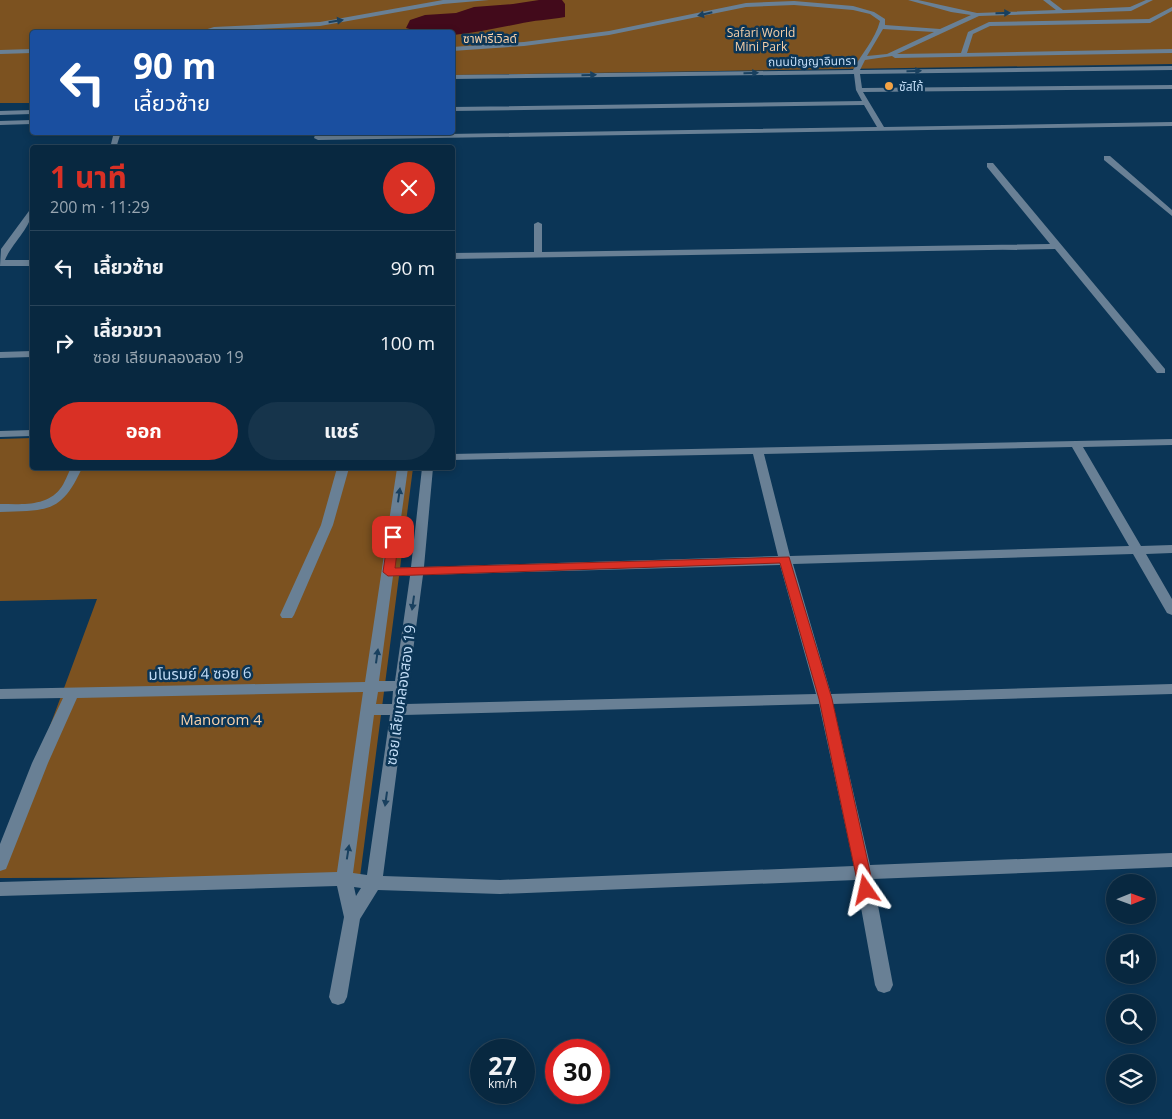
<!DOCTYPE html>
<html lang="th">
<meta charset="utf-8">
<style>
body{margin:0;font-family:"Open Sans","Noto Sans Thai",sans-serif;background:#16344b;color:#f1f3f6;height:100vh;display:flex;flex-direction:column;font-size:19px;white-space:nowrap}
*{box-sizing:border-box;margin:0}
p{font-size:16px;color:#98a6b1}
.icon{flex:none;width:28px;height:28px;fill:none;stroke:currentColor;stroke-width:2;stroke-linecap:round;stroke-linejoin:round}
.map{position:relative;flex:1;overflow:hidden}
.sheet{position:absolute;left:30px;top:145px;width:425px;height:325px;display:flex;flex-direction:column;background:#082840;border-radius:5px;box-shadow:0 2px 8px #0003,0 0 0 1px #294459}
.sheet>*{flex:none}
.hud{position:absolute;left:30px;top:30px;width:425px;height:105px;border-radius:5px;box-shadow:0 2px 8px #0003,0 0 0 1px #294459;background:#1a4fa0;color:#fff;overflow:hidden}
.needle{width:32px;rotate:89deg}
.buttons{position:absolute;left:1106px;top:874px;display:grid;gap:10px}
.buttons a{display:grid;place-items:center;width:50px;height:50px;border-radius:50%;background:#082840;box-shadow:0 2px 8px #0003,0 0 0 1px #294459;font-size:25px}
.speed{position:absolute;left:470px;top:1039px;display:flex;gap:10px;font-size:25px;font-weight:700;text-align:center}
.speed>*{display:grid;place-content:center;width:65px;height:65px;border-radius:50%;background:#082840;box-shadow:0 2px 8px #0003,0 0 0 1px #294459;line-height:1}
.speed small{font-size:12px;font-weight:400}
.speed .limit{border:8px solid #d22;background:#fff;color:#111}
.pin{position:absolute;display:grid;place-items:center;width:42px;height:42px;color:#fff;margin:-21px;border-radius:10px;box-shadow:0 2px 8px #0006}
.me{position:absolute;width:55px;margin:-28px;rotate:349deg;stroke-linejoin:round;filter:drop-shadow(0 0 4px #0008)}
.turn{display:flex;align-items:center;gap:18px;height:105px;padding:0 20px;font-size:22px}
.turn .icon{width:65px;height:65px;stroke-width:2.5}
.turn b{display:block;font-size:35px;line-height:42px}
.round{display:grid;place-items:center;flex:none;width:52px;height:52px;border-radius:26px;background:#16344b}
.head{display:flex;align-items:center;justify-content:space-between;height:85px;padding:0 20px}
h1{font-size:30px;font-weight:700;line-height:38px;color:#d93025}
.primary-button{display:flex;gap:10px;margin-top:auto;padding:10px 20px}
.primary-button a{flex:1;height:58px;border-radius:30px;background:#d93025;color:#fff;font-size:20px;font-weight:700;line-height:58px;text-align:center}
.primary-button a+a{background:#16344b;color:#f1f3f6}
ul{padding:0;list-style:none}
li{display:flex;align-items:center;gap:15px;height:75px;padding:0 20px;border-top:1px solid #294459}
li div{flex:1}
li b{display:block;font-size:19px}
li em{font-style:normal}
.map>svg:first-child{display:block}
.green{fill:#7c5220}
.water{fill:#420a1b}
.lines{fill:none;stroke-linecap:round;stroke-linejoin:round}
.minor{fill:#698095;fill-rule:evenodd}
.oneway{fill:#19405f}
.route{fill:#d93025;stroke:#8d1f18}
.poi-dot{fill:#f4a344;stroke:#0b3556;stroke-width:2}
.labels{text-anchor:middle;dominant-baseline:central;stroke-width:5;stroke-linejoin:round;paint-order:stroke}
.far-park-label{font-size:12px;fill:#f9d1a9;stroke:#0b3556}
.far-street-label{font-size:12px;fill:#c0dbf5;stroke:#0b3556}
.far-poi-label{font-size:12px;fill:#c0dbf5;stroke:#0b3556;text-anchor:start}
.street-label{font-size:15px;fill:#c0dbf5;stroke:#0b3556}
.park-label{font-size:15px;fill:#f9d1a9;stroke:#0b3556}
</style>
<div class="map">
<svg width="1172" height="1119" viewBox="0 0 1172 1119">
<rect width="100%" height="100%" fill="#0b3556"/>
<path class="green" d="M 0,0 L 1172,0 L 1172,64 L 453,75 L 452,32 L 32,32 L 32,103 L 0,103 Z
M 32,438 L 32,468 L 413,468 L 360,877 L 0,878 L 0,861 L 97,599 L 0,601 L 0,439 Z"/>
<path class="water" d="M 539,0 L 562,0 L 565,4 L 565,17 C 549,20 534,20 518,24 C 496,28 475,33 453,35 L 452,32 L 420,32 L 406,28 L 410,20 L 425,15 L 456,13 L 474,7 L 513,4 Z"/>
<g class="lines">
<path class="minor" d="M 443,0 L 489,0 L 443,4 L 320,26 L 198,32 L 214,27 L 320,22 Z
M 908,0 L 918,0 L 977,13 L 1056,10 L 1043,0 L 1050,0 L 1063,10 L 1130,7 L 1146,0 L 1153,0 L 1131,11 L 979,16 L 897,54 L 961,53 L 968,32 L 989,22 L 1149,19 L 1172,7 L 1172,11 L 1150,23 L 990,26 L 973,34 L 967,53 L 1172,49 L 1172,53 L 895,58 L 892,56 L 865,60 L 860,70 L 1172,66 L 1172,70 L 860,74 L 862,88 L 1172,85 L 1172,89 L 863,92 L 884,127 L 1172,122 L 1172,126 L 318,140 L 314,138 L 316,132 L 323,132 L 322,136 L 877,127 L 864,105 L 452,111 L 452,107 L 862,101 L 856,90 L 854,74 L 452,79 L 452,75 L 853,70 C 861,54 875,40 880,21 L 870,14 L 853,10 L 794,5 L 746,7 L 609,35 L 524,46 L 452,51 L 452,47 L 524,42 L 609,31 L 746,3 L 794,1 L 853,6 L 874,12 L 885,19 L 885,25 L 940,29 L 971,15 L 951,12 ZM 883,29 L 934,32 L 887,54 L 867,56 Z
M 32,49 L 32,53 L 0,54 L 0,50 Z
M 32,110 L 32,114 L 0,115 L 0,111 Z
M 32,120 L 32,124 L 0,125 L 0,121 Z
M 114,132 L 121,132 L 116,148 L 110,148 Z
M 1104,156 L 1110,156 L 1172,210 L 1172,216 L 1104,160 Z
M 987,163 L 993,163 L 1165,369 L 1165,373 L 1157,373 L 1055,249 L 452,259 L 452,253 L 534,252 L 534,224 L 538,222 L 542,224 L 542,252 L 1050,244 L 987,167 Z
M 29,211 L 32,211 C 32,226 11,245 5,260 L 32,260 L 32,266 L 0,266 L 1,249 Z
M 32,351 L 32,357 L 0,358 L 0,352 Z
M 32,430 L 32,436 L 0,437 L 0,431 Z
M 1172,439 L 1172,445 L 1083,447 L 1141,546 L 1172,545 L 1172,553 L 1146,554 L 1172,599 L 1172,615 L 1167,613 L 1133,554 L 793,564 L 831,694 L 1172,684 L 1172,694 L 833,704 L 870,865 L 1172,853 L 1172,867 L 873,879 L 893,985 L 890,991 L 884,993 L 878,991 L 875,985 L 856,880 L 500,894 L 378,890 L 360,919 L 347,997 L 344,1003 L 338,1005 L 332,1003 L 329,997 L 344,917 L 337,886 L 0,896 L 0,882 L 337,872 L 363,692 L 77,698 L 48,763 L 8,864 L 6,869 L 0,871 L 0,844 L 32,763 L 63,698 L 0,699 L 0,689 L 365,682 L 397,468 L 408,468 L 394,568 L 411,567 L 422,468 L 433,468 L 424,567 L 778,556 L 753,454 L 452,460 L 452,454 ZM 1072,447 L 1129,546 L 790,556 L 764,454 ZM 780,565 L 816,694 L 406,704 L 423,575 ZM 393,576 L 410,576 L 395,681 L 379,681 ZM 393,691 L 392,704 L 376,704 L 378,692 ZM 819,704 L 854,866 L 500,880 L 383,876 L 404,715 ZM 374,715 L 390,715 L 367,875 L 353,873 ZM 354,887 L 361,888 L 356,896 Z
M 71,468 L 82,468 C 61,514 47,510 0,512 L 0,504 C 20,504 46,507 60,489 C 65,483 67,475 71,468 Z
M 337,468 L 349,468 L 333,525 L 294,615 L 292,618 L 282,618 L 280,615 L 321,525 Z"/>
</g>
<defs><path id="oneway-solid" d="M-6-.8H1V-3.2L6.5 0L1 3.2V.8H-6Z" transform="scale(1.25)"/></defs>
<g class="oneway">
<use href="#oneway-solid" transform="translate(1003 13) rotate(-1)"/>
<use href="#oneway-solid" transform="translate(705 14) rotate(167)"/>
<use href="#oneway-solid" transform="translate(336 21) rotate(-9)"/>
<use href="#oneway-solid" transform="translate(914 71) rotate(-1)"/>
<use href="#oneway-solid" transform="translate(751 73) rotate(-1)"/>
<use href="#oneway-solid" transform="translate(589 75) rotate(-1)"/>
<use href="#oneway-solid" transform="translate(399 495) rotate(-82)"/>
<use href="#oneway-solid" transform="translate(413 603) rotate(98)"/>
<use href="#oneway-solid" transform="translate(377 656) rotate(-82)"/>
<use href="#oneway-solid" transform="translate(386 799) rotate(98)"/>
<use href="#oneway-solid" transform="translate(348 852) rotate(-81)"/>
</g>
<path class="route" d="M 393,533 L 399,537 L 395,568 L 789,557 L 832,699 L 874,890 L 872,895 L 866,897 L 861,895 L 859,890 L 819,699 L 780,563 L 388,576 L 383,572 L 388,537 Z"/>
<circle class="poi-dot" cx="889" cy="86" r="5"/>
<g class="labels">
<g class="far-park-label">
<text x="761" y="32">Safari World<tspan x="761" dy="14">Mini Park</tspan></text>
<text x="490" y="38">ซาฟารีเวิลด์</text>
</g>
<g class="far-street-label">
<text transform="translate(812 61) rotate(-1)">ถนนปัญญาอินทรา</text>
</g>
<g class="far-poi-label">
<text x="899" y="86">ซัสไก้</text>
</g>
<g class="street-label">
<text transform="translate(200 673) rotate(-1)">มโนรมย์ 4 ซอย 6</text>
<text transform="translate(400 695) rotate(-82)">ซอย เลียบคลองสอง 19</text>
</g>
<g class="park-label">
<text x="221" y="719">Manorom 4</text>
</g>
</g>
</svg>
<div class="buttons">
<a><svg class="needle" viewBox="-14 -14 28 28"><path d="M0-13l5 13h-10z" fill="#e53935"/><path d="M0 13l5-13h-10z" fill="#98a6b1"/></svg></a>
<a><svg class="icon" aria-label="sound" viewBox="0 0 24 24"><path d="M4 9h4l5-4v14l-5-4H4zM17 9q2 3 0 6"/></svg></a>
<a><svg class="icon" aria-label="search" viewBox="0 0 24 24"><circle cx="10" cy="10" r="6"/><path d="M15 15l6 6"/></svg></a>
<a><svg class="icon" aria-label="layers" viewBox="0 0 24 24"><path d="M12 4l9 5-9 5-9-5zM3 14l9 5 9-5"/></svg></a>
</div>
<div class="speed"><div>27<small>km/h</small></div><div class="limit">30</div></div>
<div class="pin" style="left:393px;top:537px;background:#d93025"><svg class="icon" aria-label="arrive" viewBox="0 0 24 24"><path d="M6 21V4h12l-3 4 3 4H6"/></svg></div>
<svg class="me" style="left:866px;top:890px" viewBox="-20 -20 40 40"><path d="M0-17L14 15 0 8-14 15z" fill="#d93025" stroke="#fff" stroke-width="4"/></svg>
<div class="hud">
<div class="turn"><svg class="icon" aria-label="left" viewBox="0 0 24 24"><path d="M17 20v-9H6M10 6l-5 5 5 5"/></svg><div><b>90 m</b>เลี้ยวซ้าย</div></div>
</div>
<section class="sheet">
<div class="head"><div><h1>1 นาที</h1><p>200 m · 11:29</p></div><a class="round" style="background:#d93025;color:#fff"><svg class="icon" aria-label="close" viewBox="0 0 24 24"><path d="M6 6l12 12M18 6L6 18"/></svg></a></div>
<ul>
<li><svg class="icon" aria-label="left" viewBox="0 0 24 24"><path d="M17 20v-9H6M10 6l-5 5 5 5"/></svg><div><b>เลี้ยวซ้าย</b></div><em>90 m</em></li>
<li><svg class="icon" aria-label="right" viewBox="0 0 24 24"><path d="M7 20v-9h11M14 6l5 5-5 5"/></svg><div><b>เลี้ยวขวา</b><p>ซอย เลียบคลองสอง 19</p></div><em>100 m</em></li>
</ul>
<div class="primary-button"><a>ออก</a><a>แชร์</a></div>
</section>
</div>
